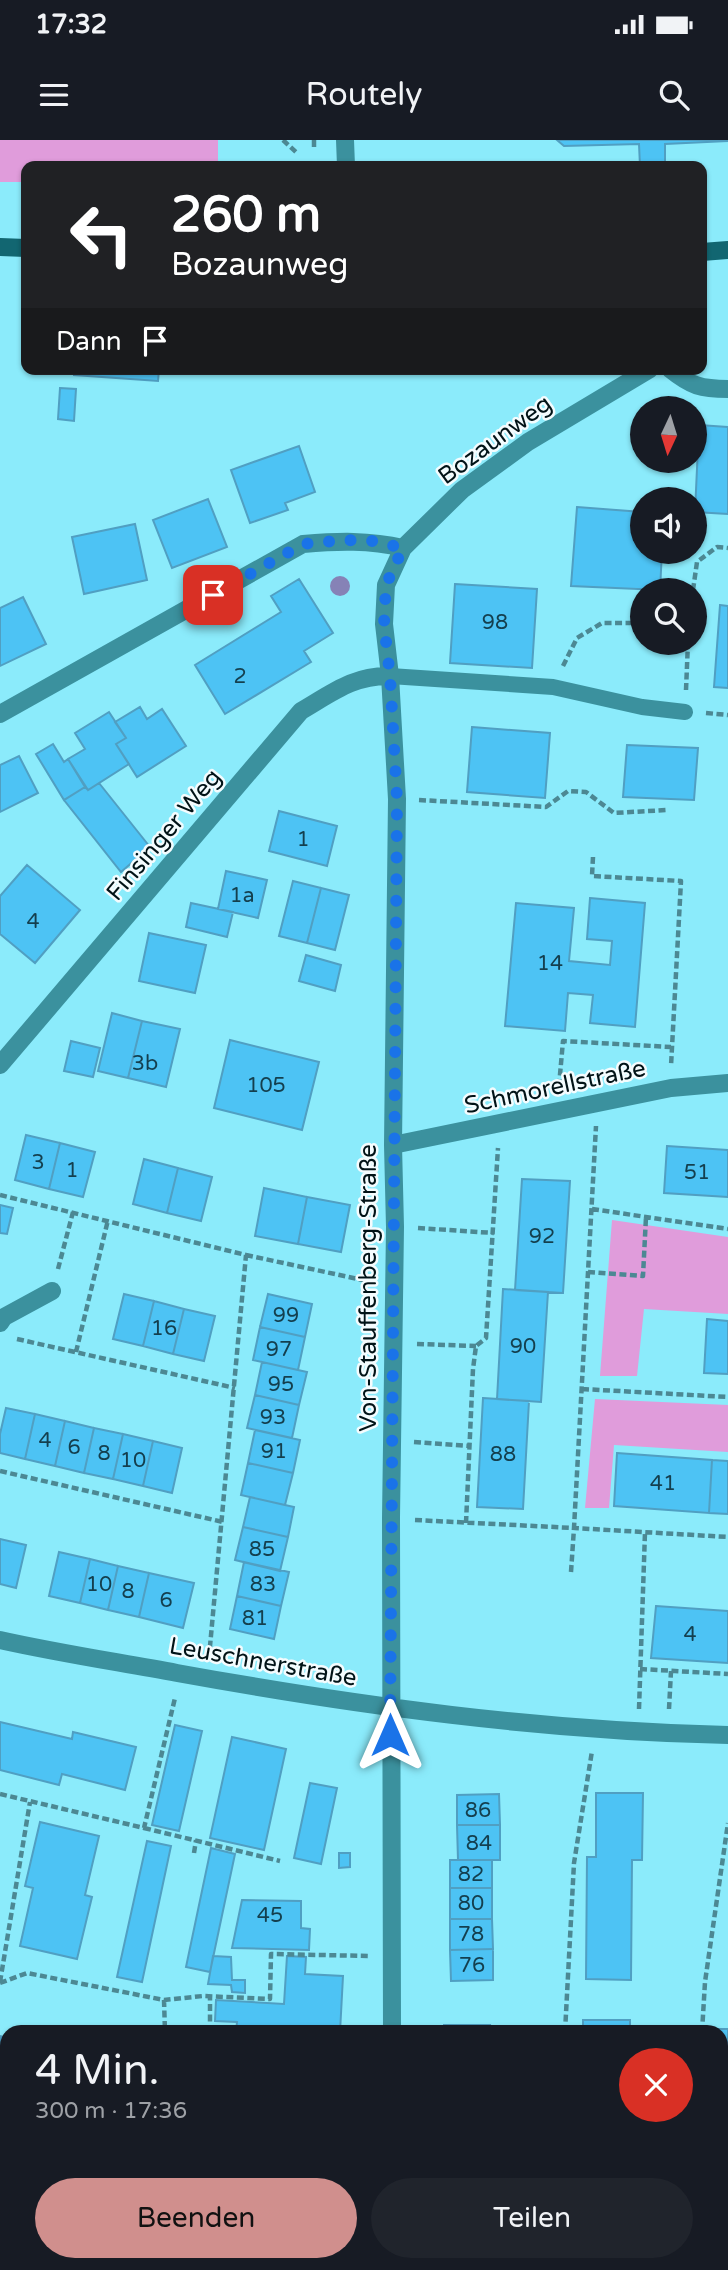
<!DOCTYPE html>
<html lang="de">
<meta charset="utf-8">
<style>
body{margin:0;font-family:"Varela Round",sans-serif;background:#20242c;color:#f1f3f6;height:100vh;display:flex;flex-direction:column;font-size:26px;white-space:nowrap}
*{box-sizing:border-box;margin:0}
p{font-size:23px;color:#9ea1a6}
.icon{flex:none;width:38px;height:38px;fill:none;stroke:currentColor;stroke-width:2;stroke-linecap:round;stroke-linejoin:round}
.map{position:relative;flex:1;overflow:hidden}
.side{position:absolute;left:0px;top:1885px;width:728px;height:247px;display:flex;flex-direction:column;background:#171b24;border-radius:21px 21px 0 0;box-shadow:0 2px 5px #0004}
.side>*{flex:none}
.guide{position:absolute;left:21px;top:21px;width:686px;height:214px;border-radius:14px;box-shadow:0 2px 5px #0004;background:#202124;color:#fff;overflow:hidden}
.needle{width:46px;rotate:184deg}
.fabs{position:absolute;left:630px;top:256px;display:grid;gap:14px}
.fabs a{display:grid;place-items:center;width:77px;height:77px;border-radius:50%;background:#171b24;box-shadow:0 2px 5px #0004;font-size:35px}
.pin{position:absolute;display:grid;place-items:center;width:60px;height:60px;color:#fff;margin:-30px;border-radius:14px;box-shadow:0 4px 10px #0006}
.me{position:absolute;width:77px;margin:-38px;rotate:0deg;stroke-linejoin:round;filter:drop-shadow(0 0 5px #0008)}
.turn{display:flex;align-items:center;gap:24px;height:147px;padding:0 35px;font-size:32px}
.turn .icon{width:91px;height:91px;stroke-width:2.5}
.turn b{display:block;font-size:49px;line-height:60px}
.then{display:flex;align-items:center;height:66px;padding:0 35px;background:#0003;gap:14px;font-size:26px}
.round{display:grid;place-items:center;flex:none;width:74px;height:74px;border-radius:37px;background:#20242c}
.headline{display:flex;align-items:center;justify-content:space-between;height:119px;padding:0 35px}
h1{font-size:42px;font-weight:600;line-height:52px}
.action{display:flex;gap:14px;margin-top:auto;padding:14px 35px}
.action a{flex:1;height:80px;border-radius:42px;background:#d08f8d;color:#111;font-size:28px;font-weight:600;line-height:80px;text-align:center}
.action a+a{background:#20242c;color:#f1f3f6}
.status{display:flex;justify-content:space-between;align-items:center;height:49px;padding:0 35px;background:#171b24;direction:ltr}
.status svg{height:19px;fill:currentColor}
header{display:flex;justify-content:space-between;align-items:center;height:91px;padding:0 35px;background:#171b24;font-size:32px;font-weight:600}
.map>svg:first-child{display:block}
.green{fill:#e09cdb}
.building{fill:#4dc3f4;stroke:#509fc2;stroke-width:2}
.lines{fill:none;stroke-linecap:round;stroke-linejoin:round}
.path{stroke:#4c8893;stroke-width:4.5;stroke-dasharray:7 3.5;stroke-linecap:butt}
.service{stroke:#3b919e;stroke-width:16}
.minor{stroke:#3b919e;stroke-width:18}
.tertiary{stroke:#3b919e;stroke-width:18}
.secondary{stroke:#126671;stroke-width:18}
.tree{fill:#8682b6}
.route{stroke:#1a73e8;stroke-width:12;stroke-dasharray:0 21.6}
.labels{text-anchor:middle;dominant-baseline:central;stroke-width:5;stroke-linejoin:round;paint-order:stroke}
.number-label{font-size:21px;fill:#143f4e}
.street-label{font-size:24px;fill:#011317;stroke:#f4fcfe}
</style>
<div class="status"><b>17:32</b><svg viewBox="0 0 49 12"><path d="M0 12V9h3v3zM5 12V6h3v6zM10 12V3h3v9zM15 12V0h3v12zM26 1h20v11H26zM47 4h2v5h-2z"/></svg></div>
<header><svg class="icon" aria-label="menu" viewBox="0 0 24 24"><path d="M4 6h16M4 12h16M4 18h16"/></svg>Routely<svg class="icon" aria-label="search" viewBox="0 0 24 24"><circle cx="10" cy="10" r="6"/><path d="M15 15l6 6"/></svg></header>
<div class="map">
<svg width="728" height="2130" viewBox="0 0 728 2130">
<rect width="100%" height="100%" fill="#8bebfb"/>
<path class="green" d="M 0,0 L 218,0 L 218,26 L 26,26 L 26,42 L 0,42 Z
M 612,1080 L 728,1097 L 728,1174 L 644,1169 L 637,1236 L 600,1236 Z
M 595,1259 L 728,1265 L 728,1312 L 614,1305 L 609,1368 L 585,1368 Z"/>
<path class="building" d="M 557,0 L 728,0 L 728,1 L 665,4 L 665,26 L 640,26 L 639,4 L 564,6 Z
M 74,229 L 159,229 L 158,241 L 74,235 Z
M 60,248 L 76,249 L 74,281 L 58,279 Z
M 699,285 L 728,287 L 728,374 L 695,372 Z
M 299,306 L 315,352 L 285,363 L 288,370 L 250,383 L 231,330 Z
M 208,359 L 227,407 L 172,428 L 153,380 Z
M 577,367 L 642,372 L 642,411 L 662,411 L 660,450 L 571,446 Z
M 135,384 L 147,440 L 84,454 L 72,397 Z
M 299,439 L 333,493 L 304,511 L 311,522 L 225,574 L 195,525 L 281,472 L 271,456 Z
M 455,444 L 537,449 L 532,528 L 450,523 Z
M 23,457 L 46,504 L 0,526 L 0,468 Z
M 720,465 L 728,466 L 728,548 L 714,547 Z
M 140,567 L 147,579 L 162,569 L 186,606 L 137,637 L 116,604 L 126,598 L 115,582 Z
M 109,572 L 126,598 L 116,604 L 129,624 L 88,650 L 68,619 L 85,609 L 75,593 Z
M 472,587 L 550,593 L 545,658 L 467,652 Z
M 53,604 L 64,622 L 68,619 L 85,647 L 64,660 L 36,614 Z
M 627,605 L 698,608 L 694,660 L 623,657 Z
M 19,616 L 38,653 L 0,672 L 0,625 Z
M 99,643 L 150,707 L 121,732 L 64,660 L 85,647 L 88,650 Z
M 279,671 L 337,686 L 327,726 L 269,711 Z
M 27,725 L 80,770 L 35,823 L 0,794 L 0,756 Z
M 226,731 L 267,740 L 258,778 L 218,769 Z
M 293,741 L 321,748 L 307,803 L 279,796 Z
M 321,748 L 349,755 L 335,810 L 307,803 Z
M 590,758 L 645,763 L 635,887 L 590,883 L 593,855 L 568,853 L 565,891 L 505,886 L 516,763 L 574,768 L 569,821 L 610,825 L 612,801 L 587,799 Z
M 191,763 L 233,772 L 227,797 L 186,787 Z
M 149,793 L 206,805 L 195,853 L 139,841 Z
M 306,815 L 341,825 L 335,851 L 299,841 Z
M 112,873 L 142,881 L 128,938 L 98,931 Z
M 142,881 L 180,889 L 166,947 L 128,938 Z
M 230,900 L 319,922 L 302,990 L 214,968 Z
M 71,901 L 100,908 L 93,937 L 64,931 Z
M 26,995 L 60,1003 L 49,1049 L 15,1040 Z
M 60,1003 L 95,1012 L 83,1057 L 49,1049 Z
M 667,1006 L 728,1010 L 728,1057 L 664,1053 Z
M 144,1019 L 178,1028 L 167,1073 L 133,1064 Z
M 178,1028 L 212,1037 L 201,1081 L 167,1073 Z
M 522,1039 L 570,1041 L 563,1153 L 515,1150 Z
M 264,1048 L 307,1057 L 298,1104 L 255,1096 Z
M 307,1057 L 350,1065 L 341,1112 L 298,1104 Z
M 0,1065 L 13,1068 L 7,1094 L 0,1093 Z
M 503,1149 L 548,1152 L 541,1262 L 497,1259 Z
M 124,1154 L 154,1161 L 143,1206 L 113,1199 Z
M 268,1154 L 312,1164 L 305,1197 L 260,1187 Z
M 154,1161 L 184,1169 L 173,1214 L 143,1206 Z
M 184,1169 L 215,1176 L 204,1221 L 173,1214 Z
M 707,1179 L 728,1181 L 728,1234 L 704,1233 Z
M 260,1187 L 305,1197 L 298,1230 L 253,1220 Z
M 262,1222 L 307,1232 L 299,1265 L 255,1255 Z
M 255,1255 L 299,1265 L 292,1298 L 247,1288 Z
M 483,1258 L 529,1261 L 523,1369 L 477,1367 Z
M 6,1268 L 35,1274 L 25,1319 L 0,1313 L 0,1294 Z
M 35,1274 L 65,1281 L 55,1326 L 25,1319 Z
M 65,1281 L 94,1288 L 84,1333 L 55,1326 Z
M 94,1288 L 123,1294 L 113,1339 L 84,1333 Z
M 255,1290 L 300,1300 L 293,1333 L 248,1323 Z
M 123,1294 L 153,1301 L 143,1346 L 113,1339 Z
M 153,1301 L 182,1308 L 172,1353 L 143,1346 Z
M 617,1313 L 712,1320 L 709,1373 L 614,1366 Z
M 712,1320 L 728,1321 L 728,1374 L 709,1373 Z
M 248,1323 L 293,1333 L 285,1365 L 241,1355 Z
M 250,1357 L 294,1367 L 288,1397 L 243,1387 Z
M 243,1387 L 288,1397 L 280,1431 L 235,1420 Z
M 0,1399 L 26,1405 L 16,1448 L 0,1444 Z
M 59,1412 L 90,1419 L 80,1463 L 49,1456 Z
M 90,1419 L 118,1426 L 108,1470 L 80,1463 Z
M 244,1422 L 289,1432 L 281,1466 L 237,1456 Z
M 118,1426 L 149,1433 L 139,1477 L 108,1470 Z
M 149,1433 L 194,1443 L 183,1488 L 139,1477 Z
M 237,1456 L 281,1466 L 274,1499 L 230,1489 Z
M 656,1466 L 728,1471 L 728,1523 L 651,1518 Z
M 0,1582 L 72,1599 L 73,1592 L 136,1607 L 125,1650 L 62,1634 L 59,1645 L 0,1630 Z
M 175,1585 L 202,1591 L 179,1691 L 152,1685 Z
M 232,1597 L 286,1609 L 264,1710 L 210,1698 Z
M 310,1643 L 337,1648 L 321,1724 L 294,1718 Z
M 596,1653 L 643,1653 L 642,1720 L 632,1720 L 631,1840 L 586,1839 L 587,1717 L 596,1717 Z
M 499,1654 L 500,1685 L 457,1685 L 457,1655 Z
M 40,1682 L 99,1696 L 85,1755 L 92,1757 L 77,1819 L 20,1806 L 33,1748 L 25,1746 Z
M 457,1685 L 500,1685 L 500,1720 L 458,1720 Z
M 147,1701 L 171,1706 L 142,1842 L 117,1837 Z
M 211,1708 L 235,1714 L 210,1832 L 186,1827 Z
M 339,1713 L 350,1713 L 350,1727 L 339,1728 Z
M 450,1720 L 492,1720 L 492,1748 L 450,1748 Z
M 450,1748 L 492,1748 L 492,1779 L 450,1779 Z
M 242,1760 L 301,1761 L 301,1788 L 310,1789 L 309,1810 L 232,1808 Z
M 450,1779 L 492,1779 L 493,1809 L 450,1810 Z
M 493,1809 L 493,1840 L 451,1841 L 450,1810 Z
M 213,1816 L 231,1817 L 232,1840 L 245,1840 L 245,1853 L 232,1852 L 231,1845 L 208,1844 Z
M 287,1816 L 306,1817 L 305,1834 L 343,1836 L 340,1892 L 236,1892 L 237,1882 L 215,1881 L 216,1860 L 284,1864 Z
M 583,1880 L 630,1880 L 630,1892 L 583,1892 Z
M 444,1885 L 490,1885 L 489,1892 L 444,1892 Z
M 717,1889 L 728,1889 L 728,1920 L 721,1920 L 721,1892 L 717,1892 Z
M 0,1896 L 7,1898 L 7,1960 L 0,1959 Z
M 721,1920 L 728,1920 L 728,1950 L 721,1950 Z
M 721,1950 L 728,1950 L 728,1981 L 721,1981 Z
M 721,1981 L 728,1981 L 728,2011 L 721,2011 Z
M 721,2011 L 728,2011 L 728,2042 L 721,2042 Z
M 198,2124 L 288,2124 L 287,2130 L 198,2130 Z
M 433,2124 L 462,2124 L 463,2130 L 433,2130 Z"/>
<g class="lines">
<path class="path" d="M 283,0 L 298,14
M 314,0 L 314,10
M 693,450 L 697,422 L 717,407 L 728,408
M 563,526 L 577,498 L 602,483 L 642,483
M 686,550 L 688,502
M 706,573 L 728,575
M 419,660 L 546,667 L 568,651 L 586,652 L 614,673 L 666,670
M 593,717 L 592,736 L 681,741 L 671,926
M 559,946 L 563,901 L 671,907
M 0,1055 L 246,1115 L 209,1517
M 592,1069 L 728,1089
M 418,1088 L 494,1093
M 246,1115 L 372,1142
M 58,1129 L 73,1072
M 588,1132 L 643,1136 L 646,1077
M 17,1199 L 235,1248
M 417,1204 L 476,1206
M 76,1212 L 108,1080
M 582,1249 L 728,1257
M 414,1302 L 469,1306
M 0,1331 L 223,1382
M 415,1380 L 574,1388 L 596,986
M 466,1383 L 473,1229 L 476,1206 L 486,1198 L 498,1008
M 571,1432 L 574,1388 L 728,1397
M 640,1529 L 728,1534
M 639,1569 L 645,1392
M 669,1569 L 671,1531
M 0,1654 L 144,1688 L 175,1558
M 144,1688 L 280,1721
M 194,1713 L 196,1700
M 0,1842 L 30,1662
M 0,1843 L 27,1833 L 164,1860 L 203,1856 L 270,1859 L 271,1814 L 370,1816
M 164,1860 L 165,1892
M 210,1892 L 210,1856
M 222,1892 L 228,1892
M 565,1892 L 574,1723 L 592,1611
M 702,1892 L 705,1842 L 728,1683
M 109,2130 L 110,2124
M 162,2130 L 162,2124
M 291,2130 L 291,2124
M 688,2130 L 689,2124"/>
<path class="service" d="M 390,536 L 553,547 L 642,567 L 685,572"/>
<path class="minor" d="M 670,229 C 691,246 701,249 728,249
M 0,574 L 303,404 C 338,401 369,400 403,408
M 0,925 L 301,571 C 332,553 354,535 390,536
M 393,1005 L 671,948 L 728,943
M 0,1183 L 4,1177 L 52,1151
M 0,1500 C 58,1513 118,1522 177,1533 C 359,1566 543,1591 728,1595
M 392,1892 L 391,1378 L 395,1087 L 393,1005 L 397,659 L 390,536 L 384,484 L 386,445 L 403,408 L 462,350 L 528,302 L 650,229
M 0,2028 L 7,2027
M 398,2124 L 398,2130
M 528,2124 L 544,2130"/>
<path class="tertiary" d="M 345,0 L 346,26"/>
<path class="secondary" d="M 0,107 L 26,108
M 702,112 L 728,110"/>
</g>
<circle class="tree" cx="340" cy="446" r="10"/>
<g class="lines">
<path class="route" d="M 213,455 L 303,404 L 345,400 L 374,401 L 403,408 L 386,445 L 384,484 L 390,536 L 397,659 L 390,1595"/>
</g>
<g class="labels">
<g class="number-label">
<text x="495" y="482">98</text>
<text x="240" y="536">2</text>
<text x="303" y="699">1</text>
<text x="242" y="755">1a</text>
<text x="33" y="781">4</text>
<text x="550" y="823">14</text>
<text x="145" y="923">3b</text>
<text x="266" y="945">105</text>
<text x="38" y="1022">3</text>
<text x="72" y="1030">1</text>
<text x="697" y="1032">51</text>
<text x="542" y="1096">92</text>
<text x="286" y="1175">99</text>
<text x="164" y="1188">16</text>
<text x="523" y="1206">90</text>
<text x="279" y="1209">97</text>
<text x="281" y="1244">95</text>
<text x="273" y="1277">93</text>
<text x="45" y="1300">4</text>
<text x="74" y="1307">6</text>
<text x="274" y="1311">91</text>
<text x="104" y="1313">8</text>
<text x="503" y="1314">88</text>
<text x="133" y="1320">10</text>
<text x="663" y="1343">41</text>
<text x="262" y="1409">85</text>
<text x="99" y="1444">10</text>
<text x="263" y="1444">83</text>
<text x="128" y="1451">8</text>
<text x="166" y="1460">6</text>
<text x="255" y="1478">81</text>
<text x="690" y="1494">4</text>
<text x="478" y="1670">86</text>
<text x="479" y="1703">84</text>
<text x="471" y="1734">82</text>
<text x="471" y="1763">80</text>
<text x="270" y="1775">45</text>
<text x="471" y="1794">78</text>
<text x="472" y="1825">76</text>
</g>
<g class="street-label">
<text transform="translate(495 300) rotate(-36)">Bozaunweg</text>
<text transform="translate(164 695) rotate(-50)">Finsinger Weg</text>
<text transform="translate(555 947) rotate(-12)">Schmorellstraße</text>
<text transform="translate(368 1148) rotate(-90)">Von-Stauffenberg-Straße</text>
<text transform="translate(263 1522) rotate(10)">Leuschnerstraße</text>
</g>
</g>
</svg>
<div class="fabs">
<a><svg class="needle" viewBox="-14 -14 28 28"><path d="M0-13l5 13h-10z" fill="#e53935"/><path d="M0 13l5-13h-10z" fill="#9ea1a6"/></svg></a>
<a><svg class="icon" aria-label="sound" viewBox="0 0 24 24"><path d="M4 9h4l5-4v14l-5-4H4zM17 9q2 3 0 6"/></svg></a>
<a><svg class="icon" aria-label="search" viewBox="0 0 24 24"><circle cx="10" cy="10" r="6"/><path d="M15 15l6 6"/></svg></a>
</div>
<div class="pin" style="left:213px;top:455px;background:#d93025"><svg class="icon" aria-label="arrive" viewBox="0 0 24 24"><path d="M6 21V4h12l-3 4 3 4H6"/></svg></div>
<svg class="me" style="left:390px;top:1595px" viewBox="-20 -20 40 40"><path d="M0-17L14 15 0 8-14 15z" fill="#1a73e8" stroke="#fff" stroke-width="4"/></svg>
<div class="guide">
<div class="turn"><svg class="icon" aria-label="left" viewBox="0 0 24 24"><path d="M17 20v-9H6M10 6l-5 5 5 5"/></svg><div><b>260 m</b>Bozaunweg</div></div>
<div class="then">Dann<svg class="icon" aria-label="arrive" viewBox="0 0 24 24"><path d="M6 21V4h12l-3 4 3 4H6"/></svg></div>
</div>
<section class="side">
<div class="headline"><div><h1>4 Min.</h1><p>300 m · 17:36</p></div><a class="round" style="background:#d93025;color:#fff"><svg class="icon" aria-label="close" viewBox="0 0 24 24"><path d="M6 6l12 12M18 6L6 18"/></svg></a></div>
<div class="action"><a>Beenden</a><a>Teilen</a></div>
</section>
</div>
